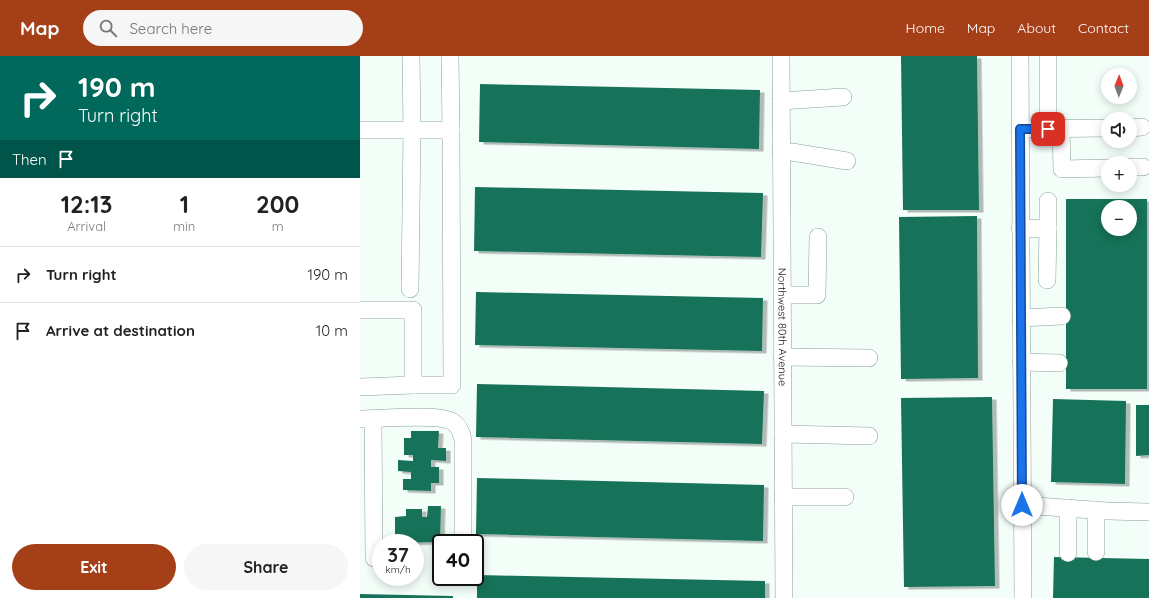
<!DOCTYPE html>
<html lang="en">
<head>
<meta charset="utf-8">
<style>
  :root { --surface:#fff; --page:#f6f6f6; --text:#222; --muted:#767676; --line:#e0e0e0; --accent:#a53f18 }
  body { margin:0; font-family:Quicksand,sans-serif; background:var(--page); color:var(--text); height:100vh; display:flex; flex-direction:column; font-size:15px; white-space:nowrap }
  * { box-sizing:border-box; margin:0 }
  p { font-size:13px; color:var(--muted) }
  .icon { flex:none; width:22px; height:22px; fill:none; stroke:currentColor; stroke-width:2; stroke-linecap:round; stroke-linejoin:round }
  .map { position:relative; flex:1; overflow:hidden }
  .drawer { display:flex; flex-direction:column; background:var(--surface); width:360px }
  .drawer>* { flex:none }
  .guide { background:#00695c; color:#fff; overflow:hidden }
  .needle { width:26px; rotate:1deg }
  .buttons { position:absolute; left:741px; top:12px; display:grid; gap:8px }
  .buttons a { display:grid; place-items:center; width:36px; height:36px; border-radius:50%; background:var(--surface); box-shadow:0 2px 10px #0003; font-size:20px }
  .speed { position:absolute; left:12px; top:478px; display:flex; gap:8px; font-size:20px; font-weight:700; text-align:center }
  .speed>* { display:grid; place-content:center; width:52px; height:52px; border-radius:50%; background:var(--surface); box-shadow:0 2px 10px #0003; line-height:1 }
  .speed small { font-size:10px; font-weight:400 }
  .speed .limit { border:2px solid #111; border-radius:6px; background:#fff; color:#111 }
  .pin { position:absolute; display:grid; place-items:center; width:34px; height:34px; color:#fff; margin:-17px; border-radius:8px; box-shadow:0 2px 6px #0006 }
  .me { position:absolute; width:44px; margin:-22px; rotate:0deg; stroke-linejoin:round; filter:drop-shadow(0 0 3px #0008) }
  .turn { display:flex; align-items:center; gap:14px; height:84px; padding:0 12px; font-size:18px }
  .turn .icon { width:52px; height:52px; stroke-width:2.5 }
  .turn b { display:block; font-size:28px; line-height:34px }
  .then { display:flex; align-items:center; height:38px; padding:0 12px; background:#0003; gap:8px; font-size:15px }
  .eta { display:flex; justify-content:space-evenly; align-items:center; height:68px; text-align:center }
  .eta b { font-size:24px; font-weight:800; line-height:28px }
  .action { display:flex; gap:8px; margin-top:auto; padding:8px 12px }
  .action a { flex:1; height:46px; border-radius:24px; background:var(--accent); color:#fff; font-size:16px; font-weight:800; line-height:46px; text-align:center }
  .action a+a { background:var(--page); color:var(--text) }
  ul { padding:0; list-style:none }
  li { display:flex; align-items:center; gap:12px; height:56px; padding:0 12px; border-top:1px solid var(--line) }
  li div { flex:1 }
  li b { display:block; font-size:15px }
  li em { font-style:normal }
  header { display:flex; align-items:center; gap:24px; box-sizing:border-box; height:56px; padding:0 20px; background:var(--accent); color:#fff }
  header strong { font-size:19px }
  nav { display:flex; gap:22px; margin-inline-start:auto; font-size:14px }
  .search { width:280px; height:36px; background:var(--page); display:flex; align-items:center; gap:10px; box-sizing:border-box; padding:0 14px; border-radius:22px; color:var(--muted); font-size:15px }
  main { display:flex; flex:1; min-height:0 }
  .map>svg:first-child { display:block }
  .building { fill:#187259; fill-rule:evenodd; filter:url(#shadow) }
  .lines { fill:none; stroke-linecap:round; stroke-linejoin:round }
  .minor-casing { stroke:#87a096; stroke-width:18 }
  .minor { stroke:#fff; stroke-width:17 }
  .route-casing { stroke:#114b97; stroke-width:10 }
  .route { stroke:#1a73e8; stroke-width:7 }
  .labels { text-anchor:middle; stroke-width:4; stroke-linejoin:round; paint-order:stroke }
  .street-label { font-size:11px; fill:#121c18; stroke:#fff }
</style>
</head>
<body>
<header>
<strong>Map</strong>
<div class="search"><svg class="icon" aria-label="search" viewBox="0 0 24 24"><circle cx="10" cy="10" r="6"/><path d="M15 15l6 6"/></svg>Search here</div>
<nav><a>Home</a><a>Map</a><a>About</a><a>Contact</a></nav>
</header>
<main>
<section class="drawer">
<div class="guide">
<div class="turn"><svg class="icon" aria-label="right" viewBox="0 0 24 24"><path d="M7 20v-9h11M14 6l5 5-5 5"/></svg><div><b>190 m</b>Turn right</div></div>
<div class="then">Then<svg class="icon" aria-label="arrive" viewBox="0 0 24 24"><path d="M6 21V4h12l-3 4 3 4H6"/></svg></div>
</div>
<div class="eta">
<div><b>12:13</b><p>Arrival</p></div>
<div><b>1</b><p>min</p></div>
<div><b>200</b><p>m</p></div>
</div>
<ul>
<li><svg class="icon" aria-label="right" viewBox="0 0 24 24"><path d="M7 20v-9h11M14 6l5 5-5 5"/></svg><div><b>Turn right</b></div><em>190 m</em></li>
<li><svg class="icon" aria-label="arrive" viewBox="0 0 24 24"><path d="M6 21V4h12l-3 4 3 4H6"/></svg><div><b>Arrive at destination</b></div><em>10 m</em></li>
</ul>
<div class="action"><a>Exit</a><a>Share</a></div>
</section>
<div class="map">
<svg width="789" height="542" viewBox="0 0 789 542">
  <defs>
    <filter id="shadow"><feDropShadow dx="4.5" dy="2.5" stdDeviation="0" flood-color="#0004"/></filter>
  </defs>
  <rect width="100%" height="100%" fill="#f3fef9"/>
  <g class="building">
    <path d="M541 0H617L619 154H543Z"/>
    <path d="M120 28 400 34 399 93 119 86Z"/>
    <path d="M115 131 403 137 401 201 114 195Z"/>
    <path d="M706 143H787V333H706ZM748 151H770V173H748Z"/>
    <path d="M617 160 618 322 541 323 539 161Z"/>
    <path d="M116 236 403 242 402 295 115 289Z"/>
    <path d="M117 328 404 335 402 388 116 381Z"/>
    <path d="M632 341 635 530 544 531 541 342Z"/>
    <path d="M693 343 766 345 765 428 691 426Z"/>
    <path d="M776 349H789V399L776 400Z"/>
    <path d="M51 375H79L78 392H86V405L71 404V411H79V427H71V435L43 434V423H51V416L38 415V404L53 405V399H44V382H51Z"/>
    <path d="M117 422 404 429 403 485 116 478Z"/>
    <path d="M68 450H81L80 486 37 487 35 477V461L46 460V453H62V461H67Z"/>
    <path d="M694 501 789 503V542H693Z"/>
    <path d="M117 519 405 525V542H117Z"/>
    <path d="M0 538 93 540V542H0Z"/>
  </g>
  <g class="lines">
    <defs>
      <g id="minor">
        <path d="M90 0 91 74"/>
        <path id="s1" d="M421 0 424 542"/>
        <path d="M660 0 663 542"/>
        <path d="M688 0V73"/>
        <path d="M421 45 483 41"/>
        <path d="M770 72 782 71"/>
        <path d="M660 73 748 72"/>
        <path d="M701 73 702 113 748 112"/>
        <path d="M0 74H91L92 329H53"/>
        <path d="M421 96H432L487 105"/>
        <path d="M770 111H783"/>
        <path d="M660 172 688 173V145"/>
        <path d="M687 224 688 173"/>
        <path d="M50 233 52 74 51 0"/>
        <path d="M422 239H457L458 181"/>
        <path d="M0 254H53V329L0 331"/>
        <path d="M661 262 702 260"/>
        <path d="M422 301 509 302"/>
        <path d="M661 306 699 307"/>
        <path d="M0 363C20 363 79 357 93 366 100 371 102 377 103 385V487"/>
        <path d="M13 363 14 502"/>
        <path d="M423 378 509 380"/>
        <path d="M423 441H485"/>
        <path d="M662 449 747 455 789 456"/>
        <path d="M708 452V497"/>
        <path d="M736 496V454"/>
      </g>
    </defs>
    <use href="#minor" class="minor-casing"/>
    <use href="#minor" class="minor"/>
  </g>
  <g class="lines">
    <defs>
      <path id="route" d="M662 449 660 73H688"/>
    </defs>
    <use href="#route" class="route-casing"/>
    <use href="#route" class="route"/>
  </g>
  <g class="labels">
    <g class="street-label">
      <text dy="4" stroke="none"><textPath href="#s1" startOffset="271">Northwest 80th Avenue</textPath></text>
    </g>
  </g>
</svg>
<div class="buttons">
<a><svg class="needle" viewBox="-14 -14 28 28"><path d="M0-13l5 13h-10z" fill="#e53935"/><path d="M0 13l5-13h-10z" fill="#767676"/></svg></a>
<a><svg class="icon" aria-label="sound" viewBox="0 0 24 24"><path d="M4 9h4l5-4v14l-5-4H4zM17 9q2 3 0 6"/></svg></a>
<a>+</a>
<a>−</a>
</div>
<div class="speed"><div>37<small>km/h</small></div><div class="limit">40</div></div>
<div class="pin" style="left:688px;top:73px;background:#d93025"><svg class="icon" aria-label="arrive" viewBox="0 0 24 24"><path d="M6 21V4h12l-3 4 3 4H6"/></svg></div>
<svg class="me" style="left:662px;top:449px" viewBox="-20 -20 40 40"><circle r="19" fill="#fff"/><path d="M0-13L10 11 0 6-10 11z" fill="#1a73e8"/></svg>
</div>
</main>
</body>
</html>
